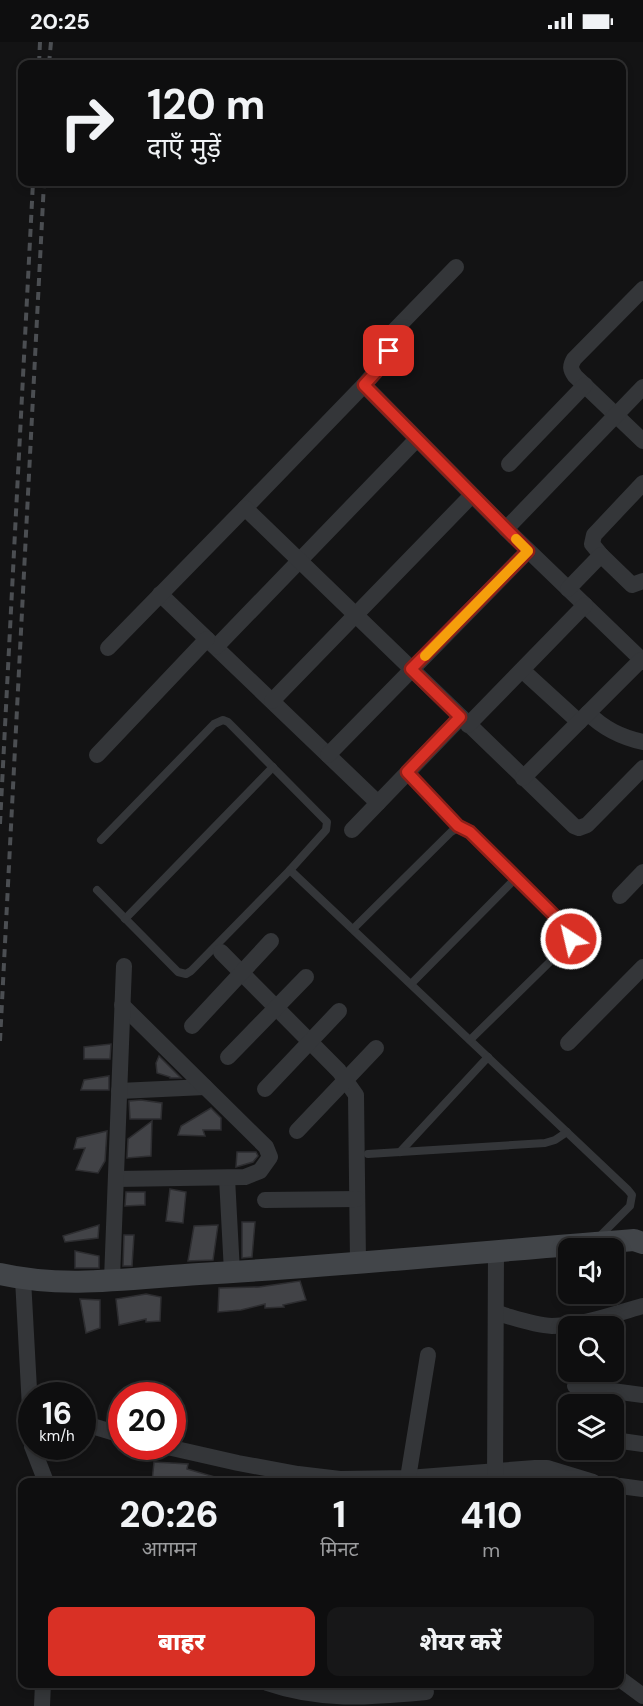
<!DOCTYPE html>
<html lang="hi">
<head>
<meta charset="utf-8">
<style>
  :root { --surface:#0e0e0f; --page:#171718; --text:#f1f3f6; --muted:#9b9c9e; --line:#2e2e2f; --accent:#d93025 }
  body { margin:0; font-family:"DM Sans","Noto Sans Devanagari",sans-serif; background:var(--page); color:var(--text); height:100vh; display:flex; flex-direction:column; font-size:22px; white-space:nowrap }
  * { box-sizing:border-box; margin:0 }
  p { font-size:20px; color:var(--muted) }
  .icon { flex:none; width:33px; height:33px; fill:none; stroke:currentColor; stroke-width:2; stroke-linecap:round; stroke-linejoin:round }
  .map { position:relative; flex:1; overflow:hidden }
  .sheet { position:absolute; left:18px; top:1436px; width:606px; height:210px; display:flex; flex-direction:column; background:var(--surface); border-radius:12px; box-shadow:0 3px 9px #0003,0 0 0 2px var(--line) }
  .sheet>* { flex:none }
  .guide { position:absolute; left:18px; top:18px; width:608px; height:126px; border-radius:12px; box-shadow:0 3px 9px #0003,0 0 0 2px var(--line); background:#0e0e0f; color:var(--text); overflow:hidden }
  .fabs { position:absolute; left:558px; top:1196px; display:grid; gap:12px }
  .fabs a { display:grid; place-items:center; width:66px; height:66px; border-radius:12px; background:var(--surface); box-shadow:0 3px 9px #0003,0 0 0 2px var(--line); font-size:30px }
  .speed { position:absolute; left:18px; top:1340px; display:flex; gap:12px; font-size:30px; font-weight:700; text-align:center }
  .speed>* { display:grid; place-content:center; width:78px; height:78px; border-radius:50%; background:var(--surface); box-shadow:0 3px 9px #0003,0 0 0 2px var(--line); line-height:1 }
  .speed small { font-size:15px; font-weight:400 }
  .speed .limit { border:9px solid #d22; background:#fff; color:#111 }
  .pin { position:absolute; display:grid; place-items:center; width:51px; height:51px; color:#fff; margin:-26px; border-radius:12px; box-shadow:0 3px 9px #0006 }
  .me { position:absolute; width:66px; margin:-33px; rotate:325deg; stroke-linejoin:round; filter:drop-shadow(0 0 4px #0008) }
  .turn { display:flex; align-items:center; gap:21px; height:126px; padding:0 30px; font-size:27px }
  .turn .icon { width:78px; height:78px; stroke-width:2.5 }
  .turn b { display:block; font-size:42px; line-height:51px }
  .eta { display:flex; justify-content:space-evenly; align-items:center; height:102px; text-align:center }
  .eta b { font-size:36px; font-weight:800; line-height:42px }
  .primary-button { display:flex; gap:12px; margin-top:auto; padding:12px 30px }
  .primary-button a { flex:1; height:69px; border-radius:12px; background:var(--accent); color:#fff; font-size:24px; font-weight:800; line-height:69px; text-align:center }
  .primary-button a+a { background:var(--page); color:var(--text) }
  .status { display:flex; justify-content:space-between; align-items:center; height:42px; padding:0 30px; background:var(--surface); direction:ltr }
  .status svg { height:16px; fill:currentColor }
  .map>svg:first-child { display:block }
  .building { fill:#424347; stroke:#2d2d30; stroke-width:1.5 }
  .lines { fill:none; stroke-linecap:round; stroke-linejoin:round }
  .lane { stroke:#343639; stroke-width:8 }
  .street { stroke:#343639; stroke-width:16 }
  .secondary { stroke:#424549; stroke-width:22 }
  .rail { stroke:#4b4e52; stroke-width:4; stroke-dasharray:8 6; stroke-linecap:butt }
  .route-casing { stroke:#8d1f18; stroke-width:15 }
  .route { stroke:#d93025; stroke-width:10 }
  .slow { stroke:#f59e0b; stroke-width:10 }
</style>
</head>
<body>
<div class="status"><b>20:25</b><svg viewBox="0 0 49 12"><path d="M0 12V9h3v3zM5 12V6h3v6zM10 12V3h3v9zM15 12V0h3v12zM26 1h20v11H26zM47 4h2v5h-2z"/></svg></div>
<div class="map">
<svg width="643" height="1664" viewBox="0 0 643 1664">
  <rect width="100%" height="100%" fill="#131314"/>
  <g class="building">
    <path d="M111 1002 110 1017H84V1005Z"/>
    <path d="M159 1014 181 1036H170V1035L157 1031 156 1021Z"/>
    <path d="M109 1034V1048H81L84 1038Z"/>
    <path d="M141 1058 162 1061 161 1077H130L129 1059Z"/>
    <path d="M211 1066 221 1076V1088H203L205 1094 178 1093 181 1084Z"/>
    <path d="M152 1079 151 1114 127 1116 128 1097Z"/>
    <path d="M107 1089 105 1119 98 1131 76 1128 85 1106 74 1107 77 1096Z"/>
    <path d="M237 1110H256L258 1114 253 1120 236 1125Z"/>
    <path d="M170 1147 186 1150 183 1181 166 1179Z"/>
    <path d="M126 1150H145V1163L125 1164Z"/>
    <path d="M242 1180H255L252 1215 242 1216Z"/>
    <path d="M99 1183 98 1196 65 1200 63 1194Z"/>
    <path d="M218 1183 213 1218 188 1219 194 1184Z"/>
    <path d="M124 1193H134L132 1224H123Z"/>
    <path d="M75 1209 99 1214V1226H75Z"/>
    <path d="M300 1239 306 1258 283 1263 284 1265 265 1266V1262L241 1268 218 1270 219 1246 259 1245Z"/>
    <path d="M146 1252 161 1255 160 1279 146 1280V1277L119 1283 116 1257Z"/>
    <path d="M80 1257 100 1258V1286L86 1291Z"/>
    <path d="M154 1420 188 1422 187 1427 222 1437V1440H152Z"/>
  </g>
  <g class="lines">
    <g class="lane">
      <path d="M407 730 458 784 463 787"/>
      <path d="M101 798 214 682 223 678 228 680 327 780 326 788 290 828"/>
      <path d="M97 848 178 930 186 932 191 929 290 828 628 1148 632 1153 630 1164 597 1197"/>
      <path d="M125 877 273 725"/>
      <path d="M353 887 451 790 456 787 470 790 566 885 571 897 567 903 470 998"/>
      <path d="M411 942 516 836"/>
      <path d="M400 1110 488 1015"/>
      <path d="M368 1112 545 1101 555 1098 567 1090"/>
    </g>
    <g class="street">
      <path d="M643 247 574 317C570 324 570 327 575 334L643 399"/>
      <path d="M364 343 389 314 387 299 389 294 456 225"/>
      <path d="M509 422 585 343"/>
      <path d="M245 466 364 343 506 487 643 619"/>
      <path d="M506 487 643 345"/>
      <path d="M601 513 592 502 594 493 643 441"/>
      <path d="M568 547 601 513 632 543 643 539"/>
      <path d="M160 552 378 761"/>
      <path d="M216 605 417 397"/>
      <path d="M108 606 245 466 574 784 579 786 587 783 643 726"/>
      <path d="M522 628 579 680"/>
      <path d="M272 659 472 453"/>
      <path d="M588 671C604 687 621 695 643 700"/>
      <path d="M468 683 585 563"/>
      <path d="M97 713 207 597"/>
      <path d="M328 713 528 509"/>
      <path d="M523 736 641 618"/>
      <path d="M352 788 461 675"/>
      <path d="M620 854 643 830"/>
      <path d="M221 910 339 1029 356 1053 358 1220"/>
      <path d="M192 984 271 899"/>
      <path d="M568 1001 643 925"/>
      <path d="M228 1015 306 935"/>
      <path d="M265 1047 339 969"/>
      <path d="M119 1049 205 1045"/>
      <path d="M297 1089 376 1006"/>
      <path d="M227 1136 232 1230"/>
      <path d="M116 1137 245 1135 260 1129 270 1115 266 1105 122 963"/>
      <path d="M265 1158 357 1157"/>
      <path d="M23 1237 32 1403"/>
      <path d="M112 1237 124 924"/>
      <path d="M497 1271C515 1276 533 1283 552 1284 582 1284 614 1272 643 1264"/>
      <path d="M575 1344 643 1353"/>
      <path d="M82 1381 122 1393"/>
      <path d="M614 1398 643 1402"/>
      <path d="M32 1404 46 1440"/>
      <path d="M163 1404 238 1421 298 1432 340 1437 408 1436 535 1426H547L593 1440"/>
      <path d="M408 1436 428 1313"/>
      <path d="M495 1439 496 1209"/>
      <path d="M620 1444 643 1447"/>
      <path d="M620 1637 643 1654"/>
      <path d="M267 1641C322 1660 370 1655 426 1650"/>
      <path d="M42 1664 43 1641"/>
    </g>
    <path class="secondary" d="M0 1232C64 1247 134 1236 199 1232 344 1224 489 1209 634 1198L643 1201"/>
    <g class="rail">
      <path d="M39 22 40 0"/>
      <path d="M49 22 51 0"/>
      <path d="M0 782 33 140"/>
      <path d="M0 999 44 140"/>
    </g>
  </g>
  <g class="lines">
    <defs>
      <path id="route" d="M389 309 386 319 364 343 528 509 411 627 460 675 407 730 458 784 470 790 566 885 571 897"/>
    </defs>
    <use href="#route" class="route-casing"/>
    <use href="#route" class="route"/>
    <path class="slow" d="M425 614 528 509 516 497"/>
  </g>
</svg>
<div class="fabs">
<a><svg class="icon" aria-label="sound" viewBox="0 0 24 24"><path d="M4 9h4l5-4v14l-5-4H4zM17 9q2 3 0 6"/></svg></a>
<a><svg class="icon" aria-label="search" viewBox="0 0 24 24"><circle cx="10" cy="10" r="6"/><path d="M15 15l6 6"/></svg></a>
<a><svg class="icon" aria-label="layers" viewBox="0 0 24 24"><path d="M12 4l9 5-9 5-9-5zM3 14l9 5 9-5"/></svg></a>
</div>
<div class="speed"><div>16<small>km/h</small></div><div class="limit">20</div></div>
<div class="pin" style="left:389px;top:309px;background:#d93025"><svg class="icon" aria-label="arrive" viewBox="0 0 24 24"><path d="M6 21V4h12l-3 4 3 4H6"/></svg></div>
<svg class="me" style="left:571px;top:897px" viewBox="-20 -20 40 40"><circle r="17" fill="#d93025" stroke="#fff" stroke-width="3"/><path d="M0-11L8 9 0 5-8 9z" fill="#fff"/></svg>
<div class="guide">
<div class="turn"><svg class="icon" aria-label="right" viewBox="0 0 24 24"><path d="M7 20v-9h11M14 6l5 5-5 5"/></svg><div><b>120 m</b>दाएँ मुड़ें</div></div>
</div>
<section class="sheet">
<div class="eta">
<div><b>20:26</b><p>आगमन</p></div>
<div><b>1</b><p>मिनट</p></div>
<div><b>410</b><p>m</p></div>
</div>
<div class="primary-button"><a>बाहर</a><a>शेयर करें</a></div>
</section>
</div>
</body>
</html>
